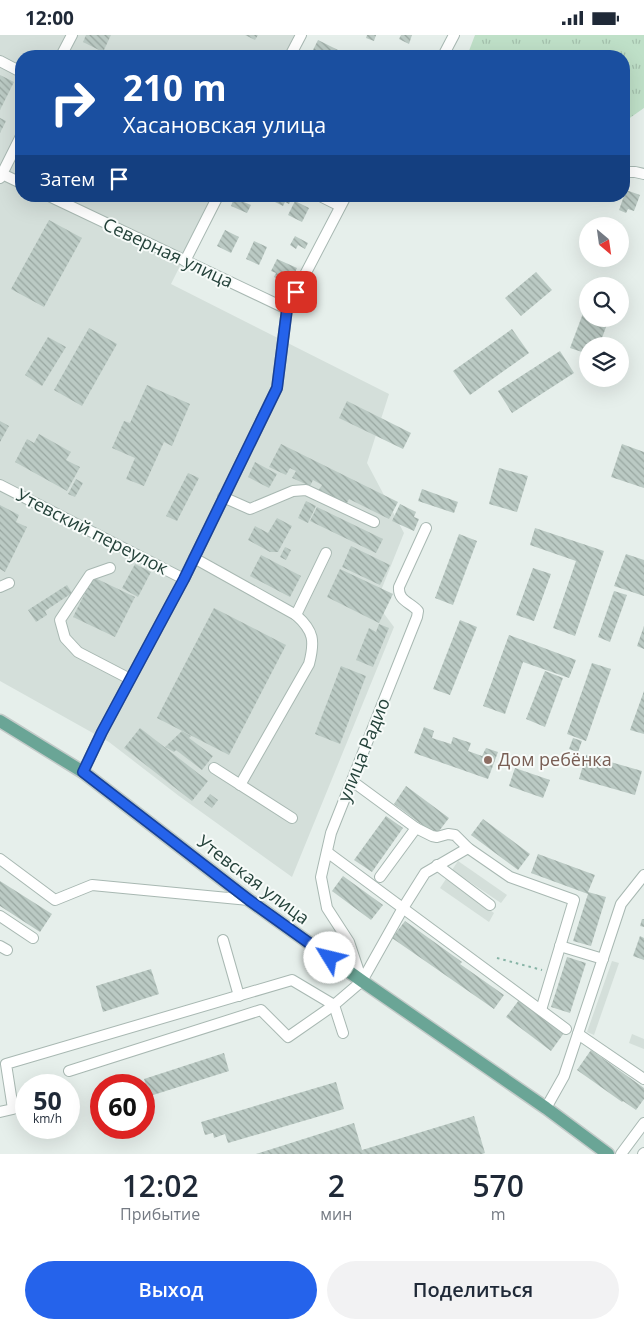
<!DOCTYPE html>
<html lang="ru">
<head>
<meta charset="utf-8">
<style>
  :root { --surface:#fff; --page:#f2f2f3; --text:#1f2937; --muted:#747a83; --accent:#2563eb }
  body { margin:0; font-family:"Open Sans",sans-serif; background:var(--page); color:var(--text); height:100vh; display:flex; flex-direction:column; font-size:19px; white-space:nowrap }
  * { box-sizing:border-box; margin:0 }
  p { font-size:16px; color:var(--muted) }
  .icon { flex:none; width:28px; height:28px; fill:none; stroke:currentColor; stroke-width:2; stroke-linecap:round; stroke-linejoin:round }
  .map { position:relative; height:1119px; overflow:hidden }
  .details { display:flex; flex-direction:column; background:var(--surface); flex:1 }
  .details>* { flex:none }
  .top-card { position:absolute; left:15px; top:15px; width:615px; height:152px; border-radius:20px; box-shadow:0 5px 20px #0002; background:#1a4fa0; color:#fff; overflow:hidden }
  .needle { width:32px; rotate:151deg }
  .controls { position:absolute; left:579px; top:182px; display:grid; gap:10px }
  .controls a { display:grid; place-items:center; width:50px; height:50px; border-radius:50%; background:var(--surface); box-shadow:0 5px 20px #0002; font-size:25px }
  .speed { position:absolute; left:15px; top:1039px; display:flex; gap:10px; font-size:25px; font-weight:700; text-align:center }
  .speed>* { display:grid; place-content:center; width:65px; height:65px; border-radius:50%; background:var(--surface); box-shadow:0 5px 20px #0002; line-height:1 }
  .speed small { font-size:12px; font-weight:400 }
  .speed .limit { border:8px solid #d22; background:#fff; color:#111 }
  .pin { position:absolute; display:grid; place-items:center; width:42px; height:42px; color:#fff; margin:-21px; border-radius:10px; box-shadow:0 2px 8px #0006 }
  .me { position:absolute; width:55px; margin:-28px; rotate:306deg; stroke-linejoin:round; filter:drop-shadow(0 0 4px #0008) }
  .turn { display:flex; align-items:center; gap:18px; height:105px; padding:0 25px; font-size:22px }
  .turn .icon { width:65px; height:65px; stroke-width:2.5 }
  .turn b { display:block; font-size:35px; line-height:42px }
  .then { display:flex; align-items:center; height:48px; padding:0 25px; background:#0003; gap:10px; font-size:19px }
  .eta { display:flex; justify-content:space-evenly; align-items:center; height:85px; text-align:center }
  .eta b { font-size:30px; font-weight:600; line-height:35px }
  .primary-button { display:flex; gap:10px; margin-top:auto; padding:10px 25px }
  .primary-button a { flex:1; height:58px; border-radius:30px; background:var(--accent); color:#fff; font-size:20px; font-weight:600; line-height:58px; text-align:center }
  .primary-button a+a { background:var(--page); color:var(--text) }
  .status { display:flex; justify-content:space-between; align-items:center; height:35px; padding:0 25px; background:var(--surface); direction:ltr }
  .status svg { height:14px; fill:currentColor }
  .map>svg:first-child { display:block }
  .built { fill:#d4dfda }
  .grass { fill:url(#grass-tufts) }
  .building { fill:url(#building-back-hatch) }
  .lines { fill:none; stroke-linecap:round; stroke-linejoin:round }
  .minor-casing { stroke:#a8b8b2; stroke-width:12 }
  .major-casing { stroke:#c2cac8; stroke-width:15 }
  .path { stroke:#86b3a5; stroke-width:2; stroke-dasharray:2.5 4; stroke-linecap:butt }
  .minor { stroke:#fff; stroke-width:10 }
  .major { stroke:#6aa596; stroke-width:12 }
  .route-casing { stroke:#184099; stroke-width:12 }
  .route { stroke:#2563eb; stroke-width:9 }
  .education-dot { fill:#8d6e63; stroke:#f7fbf9; stroke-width:2 }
  .labels { text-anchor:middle; stroke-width:4; stroke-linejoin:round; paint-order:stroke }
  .street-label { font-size:18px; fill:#24423a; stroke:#f7fbf9 }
  .education-label { font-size:18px; fill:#785e54; stroke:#f7fbf9; text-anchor:start }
</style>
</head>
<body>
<div class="status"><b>12:00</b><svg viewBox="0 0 49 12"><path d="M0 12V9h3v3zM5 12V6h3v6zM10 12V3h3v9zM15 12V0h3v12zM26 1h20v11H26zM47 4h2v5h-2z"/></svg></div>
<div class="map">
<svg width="644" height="1119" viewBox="0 0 644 1119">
  <defs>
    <pattern id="grass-tufts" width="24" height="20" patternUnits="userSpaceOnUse" patternTransform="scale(1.25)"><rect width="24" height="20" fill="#bfe0c8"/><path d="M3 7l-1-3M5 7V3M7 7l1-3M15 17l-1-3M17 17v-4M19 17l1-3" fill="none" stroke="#a4c1ad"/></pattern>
    <pattern id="building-back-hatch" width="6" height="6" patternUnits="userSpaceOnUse" patternTransform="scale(1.25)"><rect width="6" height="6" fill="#bbcac4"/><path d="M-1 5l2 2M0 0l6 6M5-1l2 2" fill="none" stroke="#98a6a0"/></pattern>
  </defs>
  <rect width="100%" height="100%" fill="#e6efeb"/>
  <g class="built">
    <path d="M0 0H297L287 21H21V161H215L171 249 389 359 367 428 404 498 376 568 394 592 292 842 179 761 109 707 0 646Z"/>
    <path d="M458 826 507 860 501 868 452 835Z"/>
    <path d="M446 844 494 878 489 887 440 853Z"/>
    <path d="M612 926 619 928 594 1000 587 997Z"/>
    <path d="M632 999 644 1004V1014L629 1008Z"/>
  </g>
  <path class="grass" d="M475 0H644V73L624 87V21H467Z"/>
  <g class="building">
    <path d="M86 0H111L103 17 83 7Z"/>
    <path d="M245 0H258L255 5Z"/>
    <path d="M367 0H376L374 6 366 3Z"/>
    <path d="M401 0H412L409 9 399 4Z"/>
    <path d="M318 5 340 16 337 21H310Z"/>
    <path d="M0 40 14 47 0 75Z"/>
    <path d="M0 83 6 86 0 98Z"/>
    <path d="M626 155 640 160 634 176 628 174 626 178 619 175Z"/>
    <path d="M275 161H293L289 169 285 167 283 171 273 166Z"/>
    <path d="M234 163 251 170 247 178 231 171Z"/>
    <path d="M295 166 309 173 302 187 288 180Z"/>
    <path d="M49 185 82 203 44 272 11 254Z"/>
    <path d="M225 195 239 202 231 218 217 211Z"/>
    <path d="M295 201 308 208 305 214 298 210 296 214 290 210Z"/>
    <path d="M254 206 267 212 259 230 246 224Z"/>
    <path d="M277 224 297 233 290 250 274 242 276 238 271 236Z"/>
    <path d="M536 237 552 255 521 281 505 263Z"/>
    <path d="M594 247 606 251H592Z"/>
    <path d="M588 265V284H609L599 311H588V319L570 313Z"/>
    <path d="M89 293 117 309 82 371 54 355Z"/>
    <path d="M512 294 529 318 470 360 453 336Z"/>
    <path d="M48 302 66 312 42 351 25 340Z"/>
    <path d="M560 316 574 338 512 378 498 356Z"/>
    <path d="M147 350 190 369 172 411 164 407 144 451 126 444 135 423 112 413 124 386 130 388Z"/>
    <path d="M347 366 411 398 403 414 339 383Z"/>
    <path d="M0 386 9 391 0 407Z"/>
    <path d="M39 399 71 417 66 425 80 432 67 456 15 427 27 404 34 408Z"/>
    <path d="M281 409 398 467 389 484 349 464 346 470 318 456 322 450 313 445 310 451 292 443 296 436 290 433 286 440 269 432Z"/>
    <path d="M622 409 644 417V453L611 442Z"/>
    <path d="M255 427 277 439 269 453 248 442Z"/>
    <path d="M499 433 528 441 517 477 489 469Z"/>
    <path d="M188 438 199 443 177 486 166 481Z"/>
    <path d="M76 444 83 448 75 462 68 459Z"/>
    <path d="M422 454 458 467 454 478 418 466Z"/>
    <path d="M306 466 316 471 308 488 298 483Z"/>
    <path d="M400 469 416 477 414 482 419 484 414 496 392 486Z"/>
    <path d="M0 470 19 480 16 487 27 492 5 537 0 534Z"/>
    <path d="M317 472 383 504 376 518 310 486Z"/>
    <path d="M277 483 292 491 278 517H270L248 505 255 491 268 498Z"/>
    <path d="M535 493 604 516 575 601 553 593 576 526 530 510Z"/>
    <path d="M459 499 477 506 453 570 435 563Z"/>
    <path d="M351 511 390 530 380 550 342 532Z"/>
    <path d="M285 512 291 515 286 525 280 522Z"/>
    <path d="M626 519 644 525V561L614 551Z"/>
    <path d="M261 520 301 541 290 562 250 541Z"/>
    <path d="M135 529 151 537 138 562 122 553Z"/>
    <path d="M533 533 551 539 534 586 516 580Z"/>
    <path d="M340 534 393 559 379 588 327 562Z"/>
    <path d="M93 542 135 562 115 602 73 582Z"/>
    <path d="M67 550 72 558 45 576 47 580 36 587 28 575Z"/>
    <path d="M614 556 627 560 610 607 598 602Z"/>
    <path d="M214 573 286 610 229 720 157 683Z"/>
    <path d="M460 585 477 592 450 660 433 654Z"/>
    <path d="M379 589 389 593 373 632 356 625 369 593 376 597Z"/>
    <path d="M644 591V614L637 611Z"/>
    <path d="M509 600 576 625 569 643 523 627 505 679 483 671Z"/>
    <path d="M592 628 611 634 586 706 567 699Z"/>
    <path d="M341 631 366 641 340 709 315 699Z"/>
    <path d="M545 636 563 643 545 692 526 684Z"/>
    <path d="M644 656V699L630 695Z"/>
    <path d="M424 692 434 696 432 703 451 709 453 702 471 708 468 716 482 721 486 713 498 717 488 744 414 718Z"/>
    <path d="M140 693 208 746 192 766 124 713Z"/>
    <path d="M182 696 191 701 189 703 213 721 202 735 176 715 174 717 165 712Z"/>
    <path d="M573 703 582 706 578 717 569 714Z"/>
    <path d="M586 720 642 736 635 760 579 744Z"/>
    <path d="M515 733 550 745 543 763 509 751Z"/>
    <path d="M406 751 449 783 436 800 394 769Z"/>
    <path d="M210 759 218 765 212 773 204 767Z"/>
    <path d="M386 781 403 793 372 837 354 825Z"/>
    <path d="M483 784 530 819 518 835 471 800Z"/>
    <path d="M538 819 595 840 588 857 606 862 591 911 573 906 588 859 531 838Z"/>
    <path d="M343 841 383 870 371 885 332 856Z"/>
    <path d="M0 846 52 879 40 897 0 871Z"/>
    <path d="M642 884H644V892L640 891Z"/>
    <path d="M405 886 462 927 460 929 504 960 494 974 392 903Z"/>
    <path d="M640 901 644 903V925L633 921Z"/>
    <path d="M567 922 586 928 570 978 551 972Z"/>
    <path d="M151 934 159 959 103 977 96 951Z"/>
    <path d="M519 965 564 998 551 1016 506 982Z"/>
    <path d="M591 1015 644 1053V1064L636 1075 623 1066 622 1067 577 1035Z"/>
    <path d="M224 1018 229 1036 150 1061 144 1044Z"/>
    <path d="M336 1047 344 1074 228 1108 225 1099 214 1103 213 1098 205 1100 201 1087Z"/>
    <path d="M474 1081 485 1118 482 1119H256L354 1088 362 1115Z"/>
  </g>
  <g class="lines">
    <defs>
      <g id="minor">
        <path d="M61 21 72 0"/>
        <path d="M290 21 301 0"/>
        <path d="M443 21 454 0"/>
        <path d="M0 26 21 37"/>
        <path d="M624 137H635L644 139"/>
        <path d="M0 138 21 148"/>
        <path d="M0 143 21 101"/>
        <path d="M49 161 287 274"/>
        <path d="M320 161 340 171"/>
        <path d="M185 226 218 161"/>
        <path d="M0 450 184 544"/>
        <path d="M223 462 250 474 293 456 306 455 374 487"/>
        <path d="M194 523 296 580C314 596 315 606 309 629L240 750"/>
        <path d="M110 533 90 540 60 585 65 603 78 617 130 644"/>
        <path d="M0 552 9 548"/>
        <path d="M296 580 326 518"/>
        <path d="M214 733 292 783"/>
        <path d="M83 737 102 697 184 544 277 353 287 274 346 161"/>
        <path d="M352 746 416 793 380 842"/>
        <path d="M416 793 432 801 437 802 448 799 455 800 468 813 510 842 574 865 541 975"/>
        <path d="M327 817 566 994"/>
        <path d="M0 824 55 865 92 850 249 865"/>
        <path d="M437 830 490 870"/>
        <path d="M0 881 33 903"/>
        <path d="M223 905 239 961"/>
        <path d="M0 911 7 915"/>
        <path d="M560 911 603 924"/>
        <path d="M362 946 349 907 327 873 321 842 331 798 417 582 418 576C410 567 398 566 399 552L426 493"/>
        <path d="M343 998 334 970 362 946 403 873 425 838 468 813"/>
        <path d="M578 999 644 1044"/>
        <path d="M546 1073 564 1041 621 869 644 840"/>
        <path d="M0 1077 13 1074 6 1029 292 945 334 970 288 1002 261 975 69 1036"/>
        <path d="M621 1119 644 1088"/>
        <path d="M643 1119 644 1118"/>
      </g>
      <path id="major" d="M0 686 83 737 249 865 362 946 546 1073 608 1119"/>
    </defs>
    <use href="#minor" class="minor-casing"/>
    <use href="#major" class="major-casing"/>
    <path class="path" d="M497 923 542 935"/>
    <use href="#minor" class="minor"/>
    <use href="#major" class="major"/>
  </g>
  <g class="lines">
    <defs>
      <path id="route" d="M296 257 287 274 277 353 184 544 102 697 83 737 249 865 330 923"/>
    </defs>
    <use href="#route" class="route-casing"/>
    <use href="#route" class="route"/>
  </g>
  <circle class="education-dot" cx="488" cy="725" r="5"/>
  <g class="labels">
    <g class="street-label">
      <text transform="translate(168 218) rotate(25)" y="6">Северная улица</text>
      <text transform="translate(92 497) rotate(27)" y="6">Утевский переулок</text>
      <text transform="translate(364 715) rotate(-68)" y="6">улица Радио</text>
      <text transform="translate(253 845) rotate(37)" y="6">Утевская улица</text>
    </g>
    <g class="education-label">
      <text x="498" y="731">Дом ребёнка</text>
    </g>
  </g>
</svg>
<div class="controls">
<a><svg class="needle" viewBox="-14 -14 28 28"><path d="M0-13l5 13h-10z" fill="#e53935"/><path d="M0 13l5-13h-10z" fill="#747a83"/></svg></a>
<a><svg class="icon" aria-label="search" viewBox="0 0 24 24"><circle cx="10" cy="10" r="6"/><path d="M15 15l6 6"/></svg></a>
<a><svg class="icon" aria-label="layers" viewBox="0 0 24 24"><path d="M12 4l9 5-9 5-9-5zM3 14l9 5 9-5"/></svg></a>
</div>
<div class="speed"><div>50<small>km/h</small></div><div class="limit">60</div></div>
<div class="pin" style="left:296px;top:257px;background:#d93025"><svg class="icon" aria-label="arrive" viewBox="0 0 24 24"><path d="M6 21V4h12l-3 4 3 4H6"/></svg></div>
<svg class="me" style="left:330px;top:923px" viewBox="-20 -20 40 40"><circle r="19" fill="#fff"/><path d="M0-13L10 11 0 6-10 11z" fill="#2563eb"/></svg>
<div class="top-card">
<div class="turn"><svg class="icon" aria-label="right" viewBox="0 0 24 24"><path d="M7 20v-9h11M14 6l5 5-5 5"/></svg><div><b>210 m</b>Хасановская улица</div></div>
<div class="then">Затем<svg class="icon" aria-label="arrive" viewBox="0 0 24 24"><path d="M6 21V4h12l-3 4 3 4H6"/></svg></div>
</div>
</div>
<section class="details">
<div class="eta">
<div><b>12:02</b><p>Прибытие</p></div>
<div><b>2</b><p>мин</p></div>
<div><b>570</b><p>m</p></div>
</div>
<div class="primary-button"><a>Выход</a><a>Поделиться</a></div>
</section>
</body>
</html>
